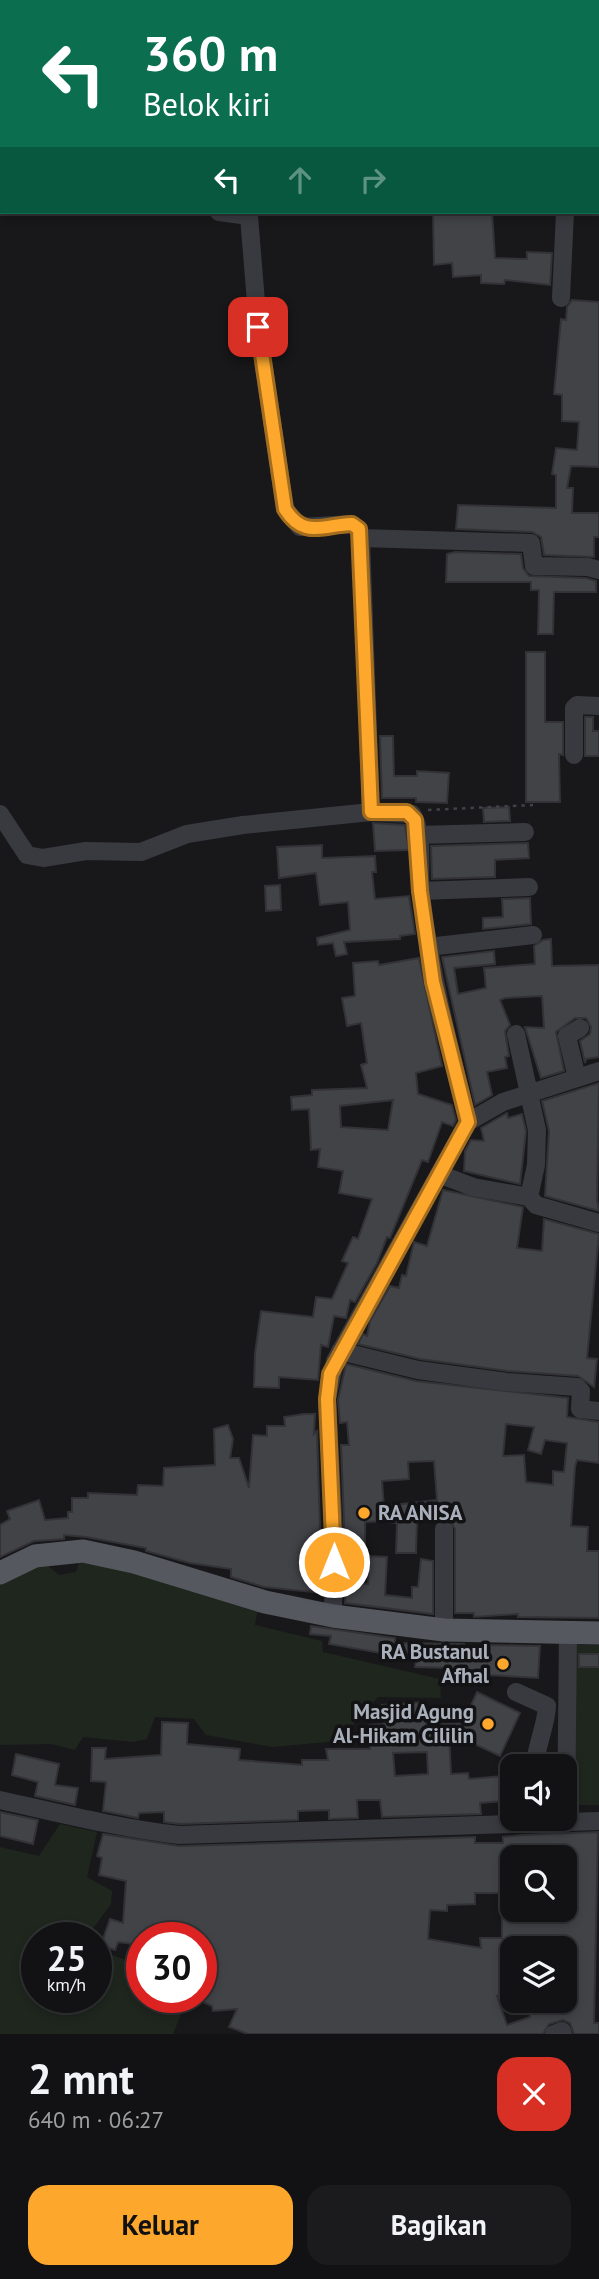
<!DOCTYPE html>
<html lang="id">
<head>
<meta charset="utf-8">
<style>
  :root { --surface:#121214; --page:#1b1b1d; --text:#f1f3f6; --muted:#9c9ea0; --line:#313234; --accent:#fda82d }
  body { margin:0; font-family:"PT Sans",sans-serif; background:var(--page); color:var(--text); height:100vh; display:flex; flex-direction:column; font-size:26px; white-space:nowrap }
  * { box-sizing:border-box; margin:0 }
  p { font-size:23px; color:var(--muted) }
  .icon { flex:none; width:38px; height:38px; fill:none; stroke:currentColor; stroke-width:2; stroke-linecap:round; stroke-linejoin:round }
  .map { position:relative; height:2034px; overflow:hidden }
  .details { display:flex; flex-direction:column; background:var(--surface); flex:1 }
  .details>* { flex:none }
  .guide { position:absolute; left:0px; top:0px; width:600px; height:214px; box-shadow:0 4px 10px #0003,0 0 0 2px var(--line); background:#0b6e4f; color:#fff; overflow:hidden }
  .fabs { position:absolute; left:500px; top:1754px; display:grid; gap:14px }
  .fabs a { display:grid; place-items:center; width:77px; height:77px; border-radius:14px; background:var(--surface); box-shadow:0 4px 10px #0003,0 0 0 2px var(--line); font-size:35px }
  .speed { position:absolute; left:21px; top:1922px; display:flex; gap:14px; font-size:35px; font-weight:700; text-align:center }
  .speed>* { display:grid; place-content:center; width:91px; height:91px; border-radius:50%; background:var(--surface); box-shadow:0 4px 10px #0003,0 0 0 2px var(--line); line-height:1 }
  .speed small { font-size:18px; font-weight:400 }
  .speed .limit { border:10px solid #d22; background:#fff; color:#111 }
  .pin { position:absolute; display:grid; place-items:center; width:60px; height:60px; color:#fff; margin:-30px; border-radius:14px; box-shadow:0 4px 10px #0006 }
  .me { position:absolute; width:77px; margin:-38px; rotate:0deg; stroke-linejoin:round; filter:drop-shadow(0 0 5px #0008) }
  .turn { display:flex; align-items:center; gap:24px; height:147px; padding:0 28px; font-size:32px }
  .turn .icon { width:91px; height:91px; stroke-width:2.5 }
  .turn b { display:block; font-size:49px; line-height:60px }
  .lanes { display:flex; align-items:center; height:66px; padding:0 28px; background:#0003; justify-content:center; gap:35px; direction:ltr }
  .lanes .off { opacity:.35 }
  .round { display:grid; place-items:center; flex:none; width:74px; height:74px; border-radius:21px; background:var(--page) }
  .overview { display:flex; align-items:center; justify-content:space-between; height:119px; padding:0 28px }
  h1 { font-size:42px; font-weight:700; line-height:52px }
  .button { display:flex; gap:14px; margin-top:auto; padding:14px 28px }
  .button a { flex:1; height:80px; border-radius:21px; background:var(--accent); color:#111; font-size:28px; font-weight:700; line-height:80px; text-align:center }
  .button a+a { background:var(--page); color:var(--text) }
  .map>svg:first-child { display:block }
  .green { fill:#1e261e }
  .building { fill:#424347; stroke:#323237; stroke-width:2; fill-rule:evenodd }
  .lines { fill:none; stroke-linecap:round; stroke-linejoin:round }
  .path { stroke:#3f4247; stroke-width:2.5; stroke-dasharray:3.5 5; stroke-linecap:butt }
  .minor { stroke:#393a40; stroke-width:18 }
  .major { stroke:#55585f; stroke-width:23 }
  .route-casing { stroke:#a46d1d; stroke-width:18 }
  .route { stroke:#fda82d; stroke-width:12 }
  .poi-dot { fill:#fda82d; stroke:#131315; stroke-width:2.5 }
  .labels { text-anchor:middle; stroke-width:7; stroke-linejoin:round; paint-order:stroke }
  .poi-label { font-size:21px; font-weight:bold; fill:#aab0bb; stroke:#131315; text-anchor:end }
</style>
</head>
<body>
<div class="map">
<svg width="599" height="2034" viewBox="0 0 599 2034">
  <rect width="100%" height="100%" fill="#18181a"/>
  <g class="green">
    <path d="M40 1559 59 1575 76 1572 80 1559 258 1608 255 1625 322 1641 323 1652 440 1679 441 1698 378 1697 352 1726 350 1740 272 1747 206 1735 194 1719 155 1717 147 1739 133 1742 83 1737 75 1750 51 1744 0 1745V1578Z"/>
    <path d="M573 1645H599V1805H572Z"/>
    <path d="M60 1824 97 1832 87 1877 112 1891 111 1904 91 1931 92 1937H37V1997H96V1950L127 1960 142 1959V1997H188L173 2034H0V1847L39 1856Z"/>
  </g>
  <g class="building">
    <path d="M433 212H492L495 258 527 259V252L552 253 550 285 505 280 504 284 481 283V275L453 277 452 263 434 265Z"/>
    <path d="M572 300 599 302V467L571 466 567 488H573L572 513H599V537H594V557L544 555 541 537 532 532 456 529 458 505 556 508V475L552 474 556 448 577 450 579 422 562 421V395L554 394 561 319 566 320 567 307Z"/>
    <path d="M455 552 521 554 523 568 529 576 586 578 596 581V592H554L553 634H538L539 590H531V582H446L447 554Z"/>
    <path d="M526 652H545V722H563V755L559 754 560 802H526Z"/>
    <path d="M585 717H593V731H599V756H585Z"/>
    <path d="M380 736H393L394 776H417V771L449 773 447 803 416 802V798H382Z"/>
    <path d="M509 807 510 821 484 822 483 808Z"/>
    <path d="M373 823 405 825 409 850 375 851Z"/>
    <path d="M528 843 529 858 495 860V877L432 879 431 846Z"/>
    <path d="M322 845V858L375 856 376 872H372L375 899 409 896 415 934 400 936V939L344 942 347 954 336 956 333 943 318 945 317 938 350 930 348 902 320 905 316 873 279 878 277 847Z"/>
    <path d="M280 885 281 910 266 911 265 886Z"/>
    <path d="M530 898 531 924 483 929V918L503 917 502 899Z"/>
    <path d="M551 939 552 966 599 965V1057L586 1059 585 1063 580 1041 590 1034 591 1027 586 1018H575L556 1032 564 1071 541 1078 525 1027 544 1028 542 996 505 998 500 1000 510 1025 505 1031 509 1056 505 1057 507 1068 487 1072 492 1095 475 1105 442 957 494 951 495 964 454 968 458 994 486 988 484 968 535 964 534 946 543 940Z"/>
    <path d="M419 958 442 1066 416 1073 418 1094 452 1105 456 1120 453 1126 442 1122 428 1162 422 1160 390 1238 387 1237 377 1263 355 1302 350 1300 346 1318 334 1316 328 1347 321 1345 318 1380 279 1377V1388L254 1387 255 1353 261 1311 313 1317 316 1297 332 1299 348 1263 342 1261 353 1237 358 1239 372 1199 339 1193 343 1171 318 1167 320 1149 311 1150 309 1109 292 1110 291 1097 312 1095V1090L367 1088 361 1065 367 1063 361 1023 347 1026 342 998 355 996 353 963 378 961 379 965ZM393 1100 388 1130 341 1127 340 1106Z"/>
    <path d="M599 1083 597 1200 599 1211 545 1196 549 1131 542 1101Z"/>
    <path d="M507 1113 508 1118 522 1114 526 1131 520 1184 464 1171 465 1151 471 1140 484 1141 481 1128Z"/>
    <path d="M443 1190 523 1207 517 1248 542 1251 544 1219 599 1234 587 1358 597 1359 594 1387 578 1376 508 1371 420 1359 358 1344 363 1334 367 1336 370 1321 390 1286 399 1288 402 1275 406 1276 414 1242 427 1246Z"/>
    <path d="M346 1364 416 1381 568 1398 567 1417 599 1422V1463L577 1460 575 1467 571 1526 588 1527 587 1551H599V1618L518 1617V1614L474 1617V1613H455V1529L449 1519 417 1520 416 1553H396L397 1523H388V1521L365 1522V1548H345L341 1445H349L347 1422 340 1423 338 1400ZM506 1424 534 1427 528 1450 541 1454 545 1440 567 1443 564 1472 553 1471V1485L526 1482 524 1455 503 1456ZM434 1461 437 1500 384 1506 382 1481 409 1479 408 1462Z"/>
    <path d="M304 1414H315L314 1434 317 1431 322 1593 264 1587 231 1577V1569L190 1563 146 1551V1548L86 1537 64 1535V1539L34 1541 0 1557V1525L10 1519 7 1511 39 1500 45 1520 68 1518V1512H72V1498H88V1493L137 1495 138 1485 163 1486 164 1468 215 1465 214 1429 228 1425 233 1439 230 1458H239L249 1488 253 1435 267 1436V1426H285L284 1417Z"/>
    <path d="M369 1556 387 1557 385 1595 412 1598V1587H418L421 1559 433 1561V1614L345 1603 346 1584H368Z"/>
    <path d="M311 1626 395 1638V1643L464 1644 465 1652 490 1654V1645L540 1646 538 1678 453 1673 448 1668 415 1667 416 1659 387 1658V1654L329 1644 331 1636 310 1634Z"/>
    <rect x="579" y="1654" width="20" height="13"/>
    <path d="M477 1692 520 1713 500 1756 449 1732 451 1774 468 1773 469 1779 502 1776 504 1801 480 1803 481 1814 382 1817 380 1800H357L358 1818 329 1819V1810L298 1811V1820L180 1824 164 1822V1812L139 1813 138 1818 103 1811 106 1782 91 1781 92 1748H106L105 1759 161 1755 162 1722 188 1723 187 1744 240 1749 239 1760 302 1765V1760H328L326 1749H370L369 1725 384 1724 382 1705 425 1702 426 1725 463 1723ZM427 1752 428 1774 395 1776 393 1753Z"/>
    <path d="M16 1754 59 1764 55 1785 78 1788 75 1805 35 1796 38 1782 12 1775Z"/>
    <path d="M0 1812 38 1820 33 1844 0 1836Z"/>
    <path d="M598 1832 594 2023H599V2034H574L570 2023 563 2020 549 2024 543 2034H248L229 2027 237 2009 213 2011 212 2006 201 2001V1974L207 1960 201 1958V1937H142V1945L118 1942 115 1950 101 1945 110 1919 123 1923 126 1881 99 1875 102 1858 97 1856 103 1834 179 1846 475 1837V1843H503V1837L522 1835ZM513 1857H572L571 1866H577L575 1898H565V1909H513ZM475 1893H502V1938H480L481 1948 428 1939 430 1910 447 1911V1905L475 1904ZM513 1948H565V2000H530V2017L507 2025 497 1996 513 1995Z"/>
  </g>
  <g class="lines">
    <path class="path" d="M428 810 533 805"/>
    <g class="minor">
      <path d="M87 0 88 2"/>
      <path d="M516 2V0"/>
      <path d="M598 141H599"/>
      <path d="M219 212 249 216 258 327 285 509 300 527 352 524 358 529 361 538 371 812"/>
      <path d="M561 298 565 212"/>
      <path d="M361 538 531 543 534 566 588 567 599 570"/>
      <path d="M574 755V708L577 705 599 706"/>
      <path d="M0 814 27 855 43 858 86 851 141 852 187 834 243 825 371 812 412 814C425 834 418 871 421 894 430 972 449 1046 468 1122"/>
      <path d="M417 835 525 832"/>
      <path d="M420 891 529 887"/>
      <path d="M428 947 533 935"/>
      <path d="M516 1034 537 1130 536 1165 529 1197"/>
      <path d="M577 1078 567 1036 580 1028"/>
      <path d="M439 1174 473 1187 529 1197 536 1205 599 1223"/>
      <path d="M340 1351 418 1370 507 1382 577 1387 581 1391 580 1409 599 1411"/>
      <path d="M444 1529V1630"/>
      <path d="M333 1616 334 1535 327 1399 335 1361 468 1122 503 1102 599 1071"/>
      <path d="M516 1692 547 1706C546 1727 536 1745 535 1766"/>
      <path d="M0 1800C59 1813 118 1828 179 1835L599 1821"/>
      <path d="M566 1823 568 1632"/>
      <path d="M554 2034 562 2031 563 2034"/>
    </g>
    <path class="major" d="M0 1573 35 1556 83 1551 134 1562 265 1602 333 1616 444 1630 599 1633"/>
  </g>
  <g class="lines">
    <defs>
      <path id="route" d="M258 327 285 509C304 539 322 525 352 524L359 529 371 812H407L415 820 420 891 433 982 468 1122 330 1374 327 1399 334 1562"/>
    </defs>
    <use href="#route" class="route-casing"/>
    <use href="#route" class="route"/>
  </g>
  <g class="poi-dot">
    <circle cx="364" cy="1513" r="7"/>
    <circle cx="503" cy="1664" r="7"/>
    <circle cx="488" cy="1724" r="7"/>
  </g>
  <g class="labels">
    <g class="poi-label">
      <text x="378" y="1520" text-anchor="start">RA ANISA</text>
      <text x="489" y="1659">RA Bustanul<tspan x="489" dy="24">Afhal</tspan></text>
      <text x="474" y="1719">Masjid Agung<tspan x="474" dy="24">Al-Hikam Cililin</tspan></text>
    </g>
  </g>
</svg>
<div class="fabs">
<a><svg class="icon" aria-label="sound" viewBox="0 0 24 24"><path d="M4 9h4l5-4v14l-5-4H4zM17 9q2 3 0 6"/></svg></a>
<a><svg class="icon" aria-label="search" viewBox="0 0 24 24"><circle cx="10" cy="10" r="6"/><path d="M15 15l6 6"/></svg></a>
<a><svg class="icon" aria-label="layers" viewBox="0 0 24 24"><path d="M12 4l9 5-9 5-9-5zM3 14l9 5 9-5"/></svg></a>
</div>
<div class="speed"><div>25<small>km/h</small></div><div class="limit">30</div></div>
<div class="pin" style="left:258px;top:327px;background:#d93025"><svg class="icon" aria-label="arrive" viewBox="0 0 24 24"><path d="M6 21V4h12l-3 4 3 4H6"/></svg></div>
<svg class="me" style="left:334px;top:1562px" viewBox="-20 -20 40 40"><circle r="17" fill="#fda82d" stroke="#fff" stroke-width="3"/><path d="M0-11L8 9 0 5-8 9z" fill="#fff"/></svg>
<div class="guide">
<div class="turn"><svg class="icon" aria-label="left" viewBox="0 0 24 24"><path d="M17 20v-9H6M10 6l-5 5 5 5"/></svg><div><b>360 m</b>Belok kiri</div></div>
<div class="lanes"><svg class="icon" aria-label="left" viewBox="0 0 24 24"><path d="M17 20v-9H6M10 6l-5 5 5 5"/></svg><svg class="icon off" aria-label="ahead" viewBox="0 0 24 24"><path d="M12 20V5M6 11l6-6 6 6"/></svg><svg class="icon off" aria-label="right" viewBox="0 0 24 24"><path d="M7 20v-9h11M14 6l5 5-5 5"/></svg></div>
</div>
</div>
<section class="details">
<div class="overview"><div><h1>2 mnt</h1><p>640 m · 06:27</p></div><a class="round" style="background:#d93025;color:#fff"><svg class="icon" aria-label="close" viewBox="0 0 24 24"><path d="M6 6l12 12M18 6L6 18"/></svg></a></div>
<div class="button"><a>Keluar</a><a>Bagikan</a></div>
</section>
</body>
</html>
